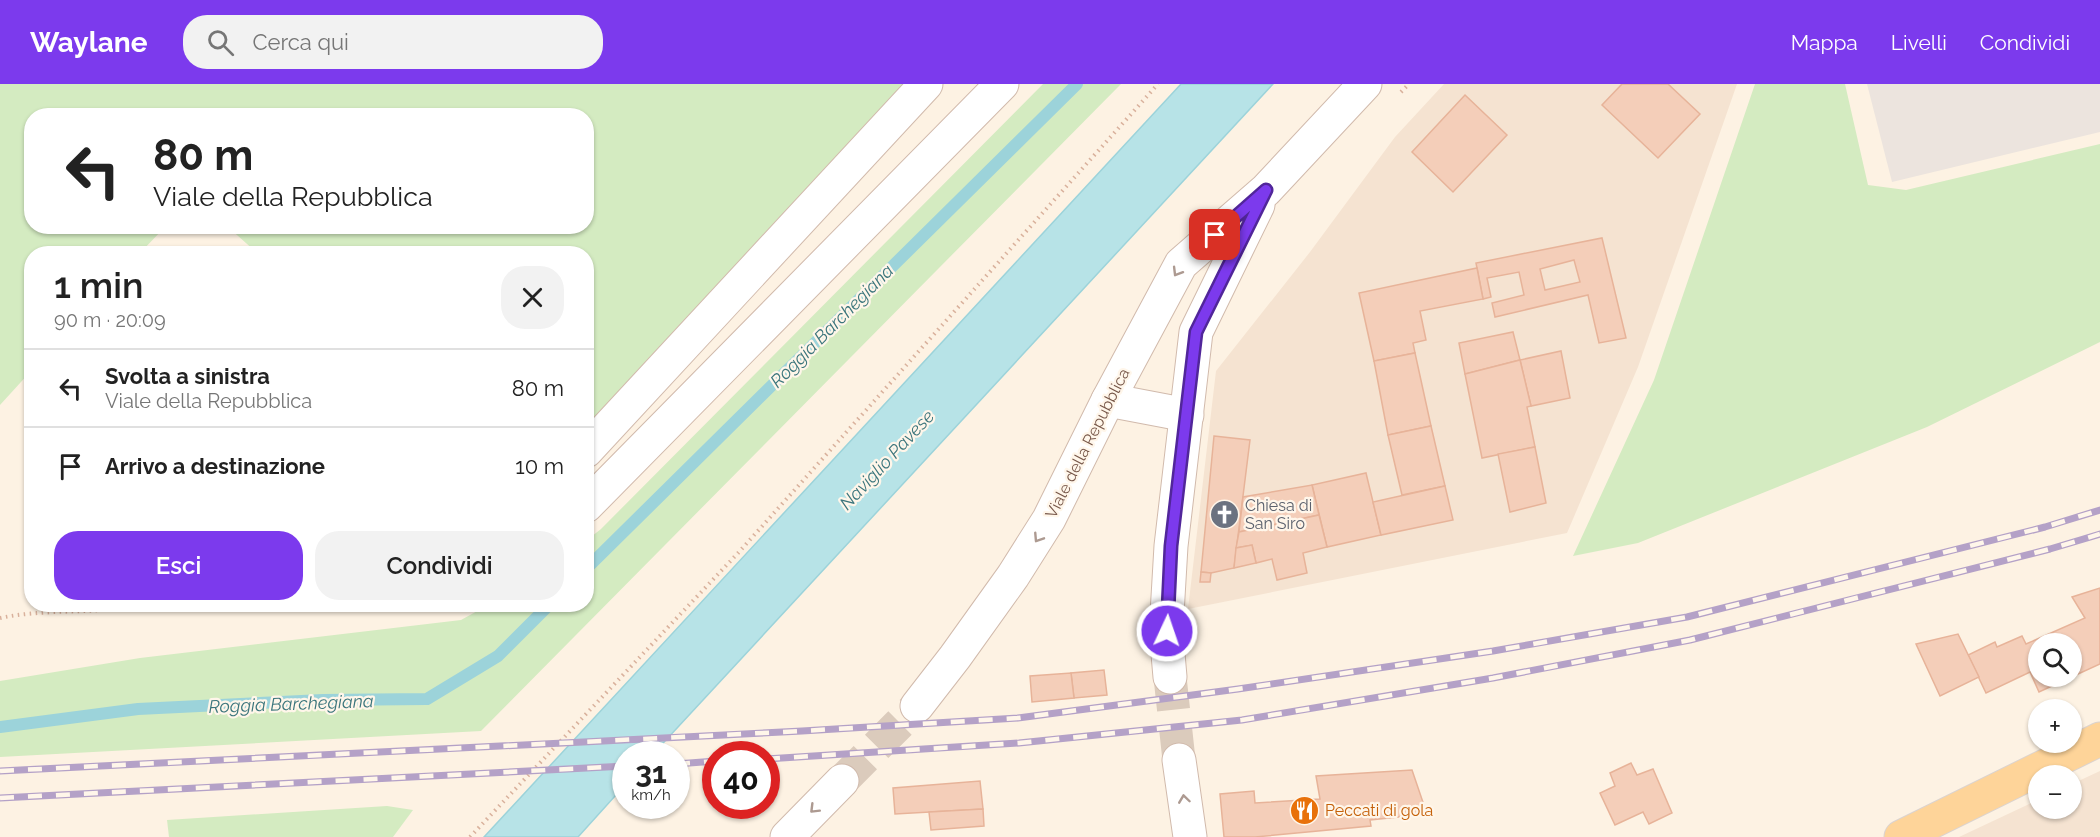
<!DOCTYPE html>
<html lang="it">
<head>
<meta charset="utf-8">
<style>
  :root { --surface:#fff; --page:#f2f2f2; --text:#222; --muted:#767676; --line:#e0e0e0; --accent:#7c3aed }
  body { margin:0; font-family:Raleway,sans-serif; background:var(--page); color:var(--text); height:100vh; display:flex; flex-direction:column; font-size:22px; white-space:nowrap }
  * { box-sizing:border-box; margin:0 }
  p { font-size:20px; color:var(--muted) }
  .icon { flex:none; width:33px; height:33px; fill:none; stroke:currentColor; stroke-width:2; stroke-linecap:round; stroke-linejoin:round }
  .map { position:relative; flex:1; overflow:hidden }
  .drawer { position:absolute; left:24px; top:162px; width:570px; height:366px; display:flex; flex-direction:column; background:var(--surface); border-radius:24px; box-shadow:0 2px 4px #0004 }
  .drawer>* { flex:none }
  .top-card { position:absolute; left:24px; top:24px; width:570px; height:126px; border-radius:24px; box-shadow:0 2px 4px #0004; background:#fff; color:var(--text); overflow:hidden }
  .controls { position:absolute; left:2028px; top:549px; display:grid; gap:12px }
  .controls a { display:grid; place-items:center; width:54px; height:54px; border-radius:50%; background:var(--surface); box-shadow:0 2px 4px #0004; font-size:30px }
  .speed { position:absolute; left:612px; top:657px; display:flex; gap:12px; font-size:30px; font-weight:700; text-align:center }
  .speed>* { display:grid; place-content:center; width:78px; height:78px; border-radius:50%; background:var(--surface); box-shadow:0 2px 4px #0004; line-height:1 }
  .speed small { font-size:15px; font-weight:400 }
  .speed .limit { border:9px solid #d22; background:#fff; color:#111 }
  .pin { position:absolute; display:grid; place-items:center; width:51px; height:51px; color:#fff; margin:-26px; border-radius:12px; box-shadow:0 3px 9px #0006 }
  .me { position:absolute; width:66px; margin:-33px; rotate:3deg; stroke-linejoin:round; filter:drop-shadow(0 0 4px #0008) }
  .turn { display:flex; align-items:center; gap:21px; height:126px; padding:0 30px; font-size:27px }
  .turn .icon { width:78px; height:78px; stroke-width:2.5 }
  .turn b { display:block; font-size:42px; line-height:51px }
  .round { display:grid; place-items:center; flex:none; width:63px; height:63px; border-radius:24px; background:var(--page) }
  .head { display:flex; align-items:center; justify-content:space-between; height:102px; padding:0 30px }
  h1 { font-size:36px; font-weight:600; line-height:45px }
  .button { display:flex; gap:12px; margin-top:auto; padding:12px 30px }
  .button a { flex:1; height:69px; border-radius:24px; background:var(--accent); color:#fff; font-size:24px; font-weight:600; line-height:69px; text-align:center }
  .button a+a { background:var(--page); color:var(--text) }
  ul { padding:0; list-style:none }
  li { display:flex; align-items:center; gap:18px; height:78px; padding:0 30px; border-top:2px solid var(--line) }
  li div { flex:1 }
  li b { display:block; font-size:22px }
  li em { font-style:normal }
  header { display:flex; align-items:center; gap:36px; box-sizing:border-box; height:84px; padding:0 30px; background:var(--accent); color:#fff }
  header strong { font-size:28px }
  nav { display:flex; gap:33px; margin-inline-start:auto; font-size:21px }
  .search { width:420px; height:54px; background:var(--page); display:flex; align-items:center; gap:15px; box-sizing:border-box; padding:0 21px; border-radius:24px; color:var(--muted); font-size:22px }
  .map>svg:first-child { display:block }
  .residential { fill:#f5e3d1 }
  .industrial { fill:#ece4de }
  .green { fill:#d4ebc1 }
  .water { fill:#b7e3e7; stroke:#9cd3da; stroke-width:1.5 }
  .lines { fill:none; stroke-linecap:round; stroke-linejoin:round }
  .stream { stroke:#9cd3da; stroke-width:12 }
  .building { fill:#f4ceb9; stroke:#e7b399; stroke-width:1.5; fill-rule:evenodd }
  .minor-tunnel { stroke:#dbcbbc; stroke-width:33; stroke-dasharray:33 16; stroke-linecap:butt }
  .minor-casing { stroke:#d1baac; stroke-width:35 }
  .major-casing { stroke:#dbd3cf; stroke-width:35 }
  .path { stroke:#d9b19c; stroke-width:4; stroke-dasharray:1.5 4.5; stroke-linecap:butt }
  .minor { stroke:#fff; stroke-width:33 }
  .major { stroke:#fed499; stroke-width:33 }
  .rail-casing { stroke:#b4a1c7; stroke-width:7 }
  .rail { stroke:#fff6ea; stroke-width:4.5; stroke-dasharray:14; stroke-linecap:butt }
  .oneway { stroke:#ad9a91 }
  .route-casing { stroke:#51269a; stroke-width:15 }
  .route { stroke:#7c3aed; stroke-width:10 }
  .labels { text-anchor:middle; stroke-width:4.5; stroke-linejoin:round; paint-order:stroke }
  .street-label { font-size:16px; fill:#765648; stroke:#fff6ea }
  .worship-label { font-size:16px; fill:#5b616d; stroke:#fff6ea; text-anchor:start }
  .food-label { font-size:16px; fill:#c56008; stroke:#fff6ea; text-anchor:start }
  .water-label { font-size:18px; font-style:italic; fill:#3b757c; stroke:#fff6ea }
</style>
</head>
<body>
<header>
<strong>Waylane</strong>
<div class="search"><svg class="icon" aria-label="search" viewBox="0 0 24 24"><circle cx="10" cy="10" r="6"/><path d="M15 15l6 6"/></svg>Cerca qui</div>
<nav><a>Mappa</a><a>Livelli</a><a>Condividi</a></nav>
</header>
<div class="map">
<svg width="2100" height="753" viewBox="0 0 2100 753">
  <rect width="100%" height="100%" fill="#fdf2e3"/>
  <g class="residential">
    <path d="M1444 0H1737L1638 283 1567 449 1188 525 1216 287 1310 168 1395 53Z"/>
    <path d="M2100 687V753H1959L2038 716V724H2072V700Z"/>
  </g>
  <path class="industrial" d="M1867 0H2100V48L1892 98Z"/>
  <g class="green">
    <path d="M0 0H908L587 346 586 170 257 169 228 143 586 142V32H32V142L165 143 140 169 32 170 31 287 0 321Z"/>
    <path d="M1043 0H1121L481 647 0 673V597L140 574 461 536 488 521 586 520 587 456 601 445Z"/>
    <path d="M1755 0H1845L1868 101 1906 106 2100 60V258L1927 343 1638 459 1573 472 1654 296Z"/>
    <path d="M387 722 413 726 393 753H169L167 736Z"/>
  </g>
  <path class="water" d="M1181 0H1273L653 670H626L625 701 578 753H484Z"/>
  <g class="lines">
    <g class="stream">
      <path d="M586 485 1077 0"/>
      <path d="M0 643 138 625 323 616 427 615 498 572 550 520"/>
    </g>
  </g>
  <g class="building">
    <path d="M1622 0H1668L1700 30 1658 74 1602 21Z"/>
    <path d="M1465 11 1507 51 1453 108 1412 68Z"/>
    <path d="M1602 154 1626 254 1599 259 1588 211 1495 233 1492 219 1524 211 1519 188 1487 194 1491 213 1483 215 1476 179ZM1574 176 1580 198 1545 206 1540 185Z"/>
    <path d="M1477 184 1483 215 1420 227 1426 256 1413 259 1415 269 1374 277 1359 209Z"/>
    <path d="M1513 248 1520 276 1465 290 1459 259Z"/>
    <path d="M1561 267 1570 314 1531 322 1520 276Z"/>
    <path d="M1415 269 1431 342 1388 351 1374 277Z"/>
    <path d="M1520 276 1531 322 1527 323 1535 363 1482 374 1465 290Z"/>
    <path d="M1431 342 1445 402 1402 411 1388 351Z"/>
    <path d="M1214 352 1250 356 1234 484 1211 489 1201 488Z"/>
    <path d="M1535 363 1546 419 1510 428 1498 370Z"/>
    <path d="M1366 389 1381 451 1327 463 1312 401Z"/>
    <path d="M1312 401 1319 431 1239 448 1243 413Z"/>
    <path d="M1445 402 1453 436 1381 451 1373 418Z"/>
    <path d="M1319 431 1327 463 1303 469 1307 489 1277 496 1272 475 1256 479 1252 461 1236 464 1239 448Z"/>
    <path d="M1252 461 1256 479 1234 484 1236 464Z"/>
    <path d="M1201 488 1211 489 1210 498H1200Z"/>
    <path d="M2100 504V580L2039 608 2030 588 1986 609 1968 571 1995 558 1997 563 2022 552 2026 560 2085 534 2072 513ZM2038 560H2072V592H2038Z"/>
    <path d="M1958 550 1979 593 1940 612 1916 560Z"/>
    <path d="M1104 586 1107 611 1074 614 1071 589Z"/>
    <path d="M1071 589 1074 614 1032 618 1030 592Z"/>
    <path d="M1631 679 1637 691 1653 685 1672 729 1649 740 1643 728 1615 741 1600 709 1615 702 1610 689Z"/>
    <path d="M1412 686 1427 730 1370 736 1371 742 1255 753H1224L1220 710 1254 707 1255 719 1320 715 1316 692Z"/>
    <path d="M980 697 983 725 895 730 893 704Z"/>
    <path d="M983 725 984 742 931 746 929 728Z"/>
  </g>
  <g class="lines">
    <g class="minor-tunnel">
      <path d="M1170 593 1179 676"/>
      <path d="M842 697 917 622"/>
    </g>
    <defs>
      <g id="minor">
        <path d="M1108 316 1187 331"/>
        <path d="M586 367 926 0"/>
        <path d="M586 422 1002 0"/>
        <path d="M1170 593 1166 547 1171 462 1196 248 1258 121"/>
        <path d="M917 622 955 573 1013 492 1049 435 1108 316 1181 180 1266 106 1365 0"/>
        <path d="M1179 676 1190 753"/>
        <path d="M787 753 842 697"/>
      </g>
      <path id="major" d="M1901 753 2100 655"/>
    </defs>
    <use href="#minor" class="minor-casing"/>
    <use href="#major" class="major-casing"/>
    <g class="path">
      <path d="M1401 8 1409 0"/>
      <path d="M0 534C48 524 98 531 147 520"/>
      <path d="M470 753 739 468 1158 0"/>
    </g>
    <use href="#minor" class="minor"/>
    <use href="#major" class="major"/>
    <defs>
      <g id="rail">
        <path d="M766 675 1019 659 1242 636 1493 594 1690 556 2050 465 2100 450"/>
        <path d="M676 680 716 677"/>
        <path d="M0 687 802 647 1018 634 1238 605 1493 567 1687 533 2045 443 2100 426"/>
        <path d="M0 714 626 682"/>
      </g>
    </defs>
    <use href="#rail" class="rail-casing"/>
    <use href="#rail" class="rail"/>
  </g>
  <defs><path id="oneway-chevron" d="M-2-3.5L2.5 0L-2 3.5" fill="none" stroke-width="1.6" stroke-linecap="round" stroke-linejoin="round" transform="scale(1.5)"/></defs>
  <g class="oneway">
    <use href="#oneway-chevron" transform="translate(1177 188) rotate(121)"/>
    <use href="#oneway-chevron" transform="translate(1038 454) rotate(123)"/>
    <use href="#oneway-chevron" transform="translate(1184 715) rotate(-98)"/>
    <use href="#oneway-chevron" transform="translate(814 725) rotate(135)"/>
  </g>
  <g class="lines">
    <defs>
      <path id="route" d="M1167 547 1171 462 1196 248 1266 106 1215 151"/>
    </defs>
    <use href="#route" class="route-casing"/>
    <use href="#route" class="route"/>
  </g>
  <defs>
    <symbol id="church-disc" viewBox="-11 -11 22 22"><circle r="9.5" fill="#6b7280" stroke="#fff6ea"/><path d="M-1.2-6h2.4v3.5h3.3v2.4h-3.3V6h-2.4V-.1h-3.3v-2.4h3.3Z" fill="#fff"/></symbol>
    <symbol id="restaurant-disc" viewBox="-11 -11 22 22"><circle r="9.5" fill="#e8710a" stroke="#fff6ea"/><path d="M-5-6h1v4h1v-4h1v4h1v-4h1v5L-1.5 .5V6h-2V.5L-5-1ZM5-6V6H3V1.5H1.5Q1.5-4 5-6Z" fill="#fff"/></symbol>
  </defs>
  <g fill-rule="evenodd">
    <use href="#church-disc" x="1208" y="414" width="33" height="33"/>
    <use href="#restaurant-disc" x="1288" y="710" width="33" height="33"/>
  </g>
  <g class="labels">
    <g class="street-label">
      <text transform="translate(1087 359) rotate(-63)" y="6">Viale della Repubblica</text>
    </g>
    <g class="worship-label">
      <text x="1245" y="427">Chiesa di<tspan x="1245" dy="18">San Siro</tspan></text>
    </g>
    <g class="food-label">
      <text x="1325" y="732">Peccati di gola</text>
    </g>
    <g class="water-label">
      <text transform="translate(832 242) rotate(-45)" y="6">Roggia Barchegiana</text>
      <text transform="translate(887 376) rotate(-47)" y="6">Naviglio Pavese</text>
      <text transform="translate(291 620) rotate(-2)" y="6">Roggia Barchegiana</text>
    </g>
  </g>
</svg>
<div class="controls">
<a><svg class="icon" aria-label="search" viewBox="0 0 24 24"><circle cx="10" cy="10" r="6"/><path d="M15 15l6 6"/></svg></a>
<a>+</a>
<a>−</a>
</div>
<div class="speed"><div>31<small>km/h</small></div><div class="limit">40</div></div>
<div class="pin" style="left:1215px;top:151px;background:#d93025"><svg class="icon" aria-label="arrive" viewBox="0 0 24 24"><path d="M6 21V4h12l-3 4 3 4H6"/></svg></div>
<svg class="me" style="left:1167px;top:547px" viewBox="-20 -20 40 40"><circle r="17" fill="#7c3aed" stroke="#fff" stroke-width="3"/><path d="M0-11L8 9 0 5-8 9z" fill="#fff"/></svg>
<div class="top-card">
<div class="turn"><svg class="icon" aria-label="left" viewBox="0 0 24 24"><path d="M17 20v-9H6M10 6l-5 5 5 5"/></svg><div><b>80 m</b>Viale della Repubblica</div></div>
</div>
<section class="drawer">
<div class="head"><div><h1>1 min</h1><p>90 m · 20:09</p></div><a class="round"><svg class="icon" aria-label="close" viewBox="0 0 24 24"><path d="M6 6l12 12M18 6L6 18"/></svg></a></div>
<ul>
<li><svg class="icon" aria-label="left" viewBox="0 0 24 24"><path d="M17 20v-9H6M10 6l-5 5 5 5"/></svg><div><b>Svolta a sinistra</b><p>Viale della Repubblica</p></div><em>80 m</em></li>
<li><svg class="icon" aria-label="arrive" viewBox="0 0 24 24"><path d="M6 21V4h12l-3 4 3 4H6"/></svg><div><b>Arrivo a destinazione</b></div><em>10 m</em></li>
</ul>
<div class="button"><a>Esci</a><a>Condividi</a></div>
</section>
</div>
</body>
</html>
